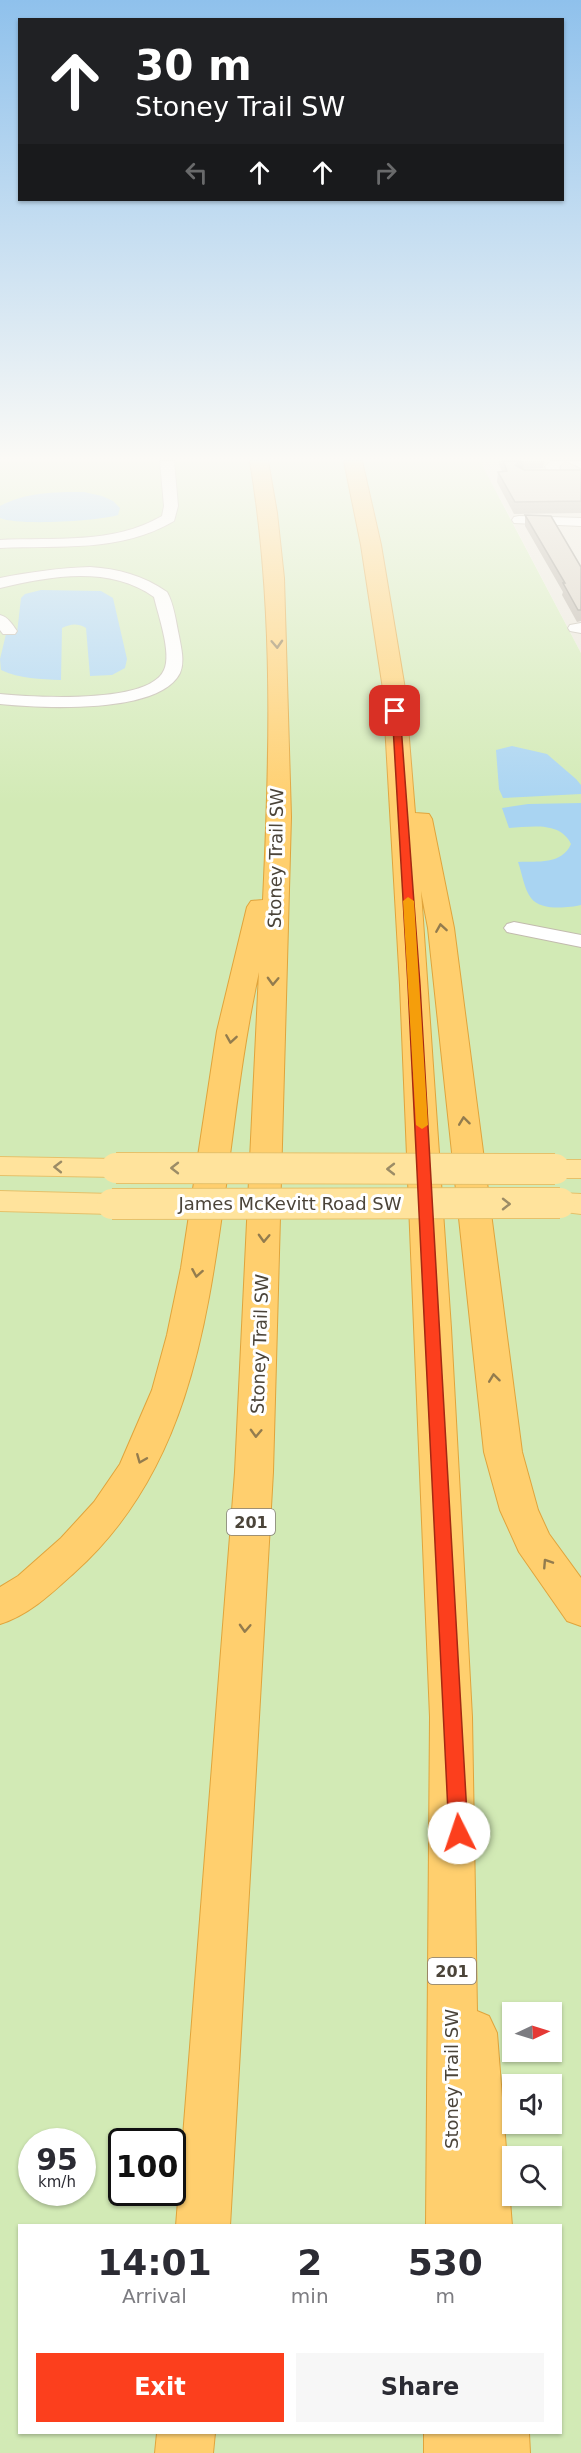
<!DOCTYPE html>
<html lang="en">
<head>
<meta charset="utf-8">
<style>
  :root { --surface:#fff; --page:#f7f7f7; --text:#2b2b33; --muted:#7c7c81; --accent:#fc3f1d }
  body { margin:0; font-family:"DejaVu Sans",sans-serif; background:var(--page); color:var(--text); height:100vh; display:flex; flex-direction:column; font-size:22px; white-space:nowrap }
  * { box-sizing:border-box; margin:0 }
  p { font-size:20px; color:var(--muted) }
  .icon { flex:none; width:33px; height:33px; fill:none; stroke:currentColor; stroke-width:2; stroke-linecap:round; stroke-linejoin:round }
  .map { position:relative; flex:1; overflow:hidden }
  .side { position:absolute; left:18px; top:2224px; width:544px; height:210px; display:flex; flex-direction:column; background:var(--surface); border-radius:0px; box-shadow:0 2px 4px #0004 }
  .side>* { flex:none }
  .guide { position:absolute; left:18px; top:18px; width:546px; height:183px; border-radius:0px; box-shadow:0 2px 4px #0004; background:#202124; color:#fff; overflow:hidden }
  .needle { width:39px; rotate:86deg }
  .buttons { position:absolute; left:502px; top:2002px; display:grid; gap:12px }
  .buttons a { display:grid; place-items:center; width:60px; height:60px; border-radius:0px; background:var(--surface); box-shadow:0 2px 4px #0004; font-size:30px }
  .speed { position:absolute; left:18px; top:2128px; display:flex; gap:12px; font-size:30px; font-weight:700; text-align:center }
  .speed>* { display:grid; place-content:center; width:78px; height:78px; border-radius:50%; background:var(--surface); box-shadow:0 2px 4px #0004; line-height:1 }
  .speed small { font-size:15px; font-weight:400 }
  .speed .limit { border:3px solid #111; border-radius:9px; background:#fff; color:#111 }
  .pin { position:absolute; display:grid; place-items:center; width:51px; height:51px; color:#fff; margin:-26px; border-radius:12px; box-shadow:0 3px 9px #0006 }
  .me { position:absolute; width:66px; margin:-33px; rotate:356deg; stroke-linejoin:round; filter:drop-shadow(0 0 4px #0008) }
  .turn { display:flex; align-items:center; gap:21px; height:126px; padding:0 18px; font-size:27px }
  .turn .icon { width:78px; height:78px; stroke-width:2.5 }
  .turn b { display:block; font-size:42px; line-height:51px }
  .lanes { display:flex; align-items:center; height:57px; padding:0 18px; background:#0003; justify-content:center; gap:30px; direction:ltr }
  .lanes .off { opacity:.35 }
  .eta { display:flex; justify-content:space-evenly; align-items:center; height:102px; text-align:center }
  .eta b { font-size:36px; font-weight:600; line-height:42px }
  .button { display:flex; gap:12px; margin-top:auto; padding:12px 18px }
  .button a { flex:1; height:69px; border-radius:0px; background:var(--accent); color:#fff; font-size:24px; font-weight:600; line-height:69px; text-align:center }
  .button a+a { background:var(--page); color:var(--text) }
  .map>svg:first-child { display:block }
  .residential { fill:#eae5da }
  .green { fill:#d2eab5; fill-rule:evenodd }
  .water { fill:#a9d4f2 }
  .lines { fill:none; stroke-linecap:round; stroke-linejoin:round }
  .minor-casing { stroke:#c2bbae; stroke-width:2 }
  .major-casing { stroke:#e6c16a; stroke-width:2 }
  .highway-casing { stroke:#e0a43c; stroke-width:2 }
  .minor { fill:#fff; fill-rule:evenodd }
  .major { fill:#ffe39c; fill-rule:evenodd }
  .highway { fill:#ffcf6e; fill-rule:evenodd }
  .major-bridge-casing { stroke:#e6c16a; stroke-width:32; stroke-linecap:butt }
  .major-bridge { stroke:#ffe39c; stroke-width:30 }
  .wall { fill:#bab2a6 }
  .shaded-wall { fill:#979187 }
  .building { fill:#d8cfc1; stroke:#979187; stroke-width:1.5 }
  .oneway { stroke:#937c4e }
  .oneway2 { stroke:#9c8c66 }
  .route { fill:#fc3f1d; stroke:#a42913; stroke-width:1.5 }
  .slow { fill:#f59e0b }
  .labels { text-anchor:middle; stroke-width:6; stroke-linejoin:round; paint-order:stroke }
  .shield { fill:#fff; stroke:#817c74; stroke-width:1.5 }
  .shield-label { font-size:16px; font-weight:bold; fill:#4b4439 }
  .street-label { font-size:18px; fill:#4b4439; stroke:#fff }
</style>
</head>
<body>
<div class="map">
<svg width="581" height="2453" viewBox="0 0 581 2453">
  <rect width="100%" height="100%" fill="#f6f3ec"/>
  <path class="residential" d="M479 461H581V653L502 502Z"/>
  <path class="green" d="M0 461H480L581 653V2453H0ZM513 2013H552V2052H513ZM513 2085H552V2124H513ZM32 2142H82V2193H32ZM122 2142H172V2193H122ZM513 2157H552V2196H513ZM20 2226H561V2433H20Z"/>
  <g class="water">
    <path d="M84 492 102 496 113 501 120 508 118 515C98 521 18 526 0 518V506C26 492 55 492 84 492Z"/>
    <path d="M41 590 101 591 113 598 127 659 125 668 112 675 90 676 86 628C77 623 71 624 62 628L61 680C40 679 20 679 1 670L0 659 6 634 17 633 21 598 25 594Z"/>
    <path d="M512 746 547 754 576 779 581 785V794L503 798 499 789 496 750Z"/>
    <path d="M581 803V905C568 908 540 911 531 898 524 889 522 873 518 862 537 861 562 865 571 844 560 821 531 827 509 828L502 808 528 804Z"/>
  </g>
  <g class="lines">
    <defs>
      <g id="minor">
        <path d="M160 461H174L178 506 174 521C120 553 60 545 0 548V540C56 537 112 545 162 516L164 506Z"/>
        <path d="M550 461H564L559 467 563 474 561 477H551L545 467Z"/>
        <path d="M566 461H581V468Z"/>
        <path d="M519 516 581 518V526L514 523 512 520 514 517Z"/>
        <path d="M90 567C118 569 143 575 167 592 174 604 176 622 179 636 181 647 185 662 180 673 159 715 40 708 0 704V694C32 697 149 705 164 670 172 653 158 615 154 597 110 565 50 576 0 588V578C30 572 59 568 90 567Z"/>
        <path d="M0 615C8 617 12 624 17 631L15 634H3L0 630Z"/>
        <path d="M581 623V633L570 631 568 628 570 625Z"/>
        <path d="M514 922 581 935V947L507 932 504 928 507 924Z"/>
      </g>
      <g id="major">
        <path d="M0 1157 116 1159 127 1161 131 1168 127 1175 116 1177 0 1175Z"/>
        <path d="M555 1160H581V1178H555L544 1176 540 1169 544 1162Z"/>
        <path d="M0 1191 112 1194 123 1197 128 1204 123 1211 112 1214 0 1211Z"/>
        <path d="M560 1193 581 1194V1214L549 1210 544 1203 549 1196Z"/>
      </g>
      <g id="highway">
        <path d="M250 461H268L277 513 284 578 291 817 273 1472 230 2226H176L235 1472 259 972C243 1045 235 1119 225 1193 206 1332 185 1474 74 1573 52 1593 29 1615 0 1624V1587L18 1576 61 1538 94 1502 120 1464 152 1390 167 1335 181 1268 217 1031 247 907 251 901 263 900C270 754 274 605 250 461Z"/>
        <path d="M344 461H362L381 545 405 689 415 813 429 814 432 819 454 928 522 1452 538 1510 549 1534 581 1578V1626L567 1621 519 1552 500 1510 484 1452 428 928 421 891 451 1328 472 1717 477 2011 489 2016 497 2033 512 2226H426L430 1717 400 985 383 689 361 545Z"/>
        <path d="M157 2433H215L213 2453H155Z"/>
        <path d="M424 2433H529L530 2453H424Z"/>
      </g>
    </defs>
    <use href="#minor" class="minor-casing"/>
    <use href="#major" class="major-casing"/>
    <use href="#highway" class="highway-casing"/>
    <use href="#minor" class="minor"/>
    <use href="#major" class="major"/>
    <use href="#highway" class="highway"/>
    <defs>
      <g id="major-bridge">
        <path d="M116 1168 555 1169"/>
        <path d="M112 1204 560 1203"/>
      </g>
    </defs>
    <use href="#major-bridge" class="major-bridge-casing"/>
    <use href="#major-bridge" class="major-bridge"/>
  </g>
  <g class="wall">
    <path d="M499 461H544L543 468 522 469 524 470H581V513L514 514 497 482 498 472 502 471 499 465Z"/>
    <path d="M525 515 581 567V621L577 622 562 595 563 592 525 526Z"/>
  </g>
  <path class="shaded-wall" d="M519 461H524L523 469 514 476 515 465Z"/>
  <g class="building">
    <path d="M503 461H519L515 465 524 470H581V501L515 502 498 472 507 471Z"/>
    <path d="M525 515 551 516 581 567V610H578L563 583H565Z"/>
  </g>
  <defs><path id="oneway-chevron" d="M-2-3.5L2.5 0L-2 3.5" fill="none" stroke-width="1.6" stroke-linecap="round" stroke-linejoin="round" transform="scale(1.5)"/></defs>
  <g class="oneway">
    <use href="#oneway-chevron" transform="translate(277 644) rotate(87)"/>
    <use href="#oneway-chevron" transform="translate(441 928) rotate(-99)"/>
    <use href="#oneway-chevron" transform="translate(273 981) rotate(92)"/>
    <use href="#oneway-chevron" transform="translate(231 1039) rotate(99)"/>
    <use href="#oneway-chevron" transform="translate(464 1121) rotate(-97)"/>
    <use href="#oneway-chevron" transform="translate(264 1238) rotate(92)"/>
    <use href="#oneway-chevron" transform="translate(197 1273) rotate(100)"/>
    <use href="#oneway-chevron" transform="translate(494 1378) rotate(-97)"/>
    <use href="#oneway-chevron" transform="translate(256 1433) rotate(92)"/>
    <use href="#oneway-chevron" transform="translate(141 1459) rotate(112)"/>
    <use href="#oneway-chevron" transform="translate(547 1563) rotate(-123)"/>
    <use href="#oneway-chevron" transform="translate(245 1628) rotate(93)"/>
  </g>
  <g class="oneway2">
    <use href="#oneway-chevron" transform="translate(58 1167) rotate(-179)"/>
    <use href="#oneway-chevron" transform="translate(175 1168) rotate(-180)"/>
    <use href="#oneway-chevron" transform="translate(391 1169) rotate(-180)"/>
    <use href="#oneway-chevron" transform="translate(506 1204)"/>
  </g>
  <linearGradient id="sky" x2="0" y2="1"><stop stop-color="#8fc1ec"/><stop offset="0.57" stop-color="#fbfaf6"/><stop offset="1" stop-color="#fbfaf6" stop-opacity="0"/></linearGradient>
  <rect width="581" height="805" fill="url(#sky)"/>
  <path class="route" d="M392 709 400 711 420 985 468 1833 465 1838 459 1841 452 1838 449 1833 408 985Z"/>
  <path class="slow" d="M408 897 414 901 428 1125 422 1129 416 1125 403 901Z"/>
  <g class="labels">
    <g class="shield">
      <rect x="227" y="1509" width="48" height="26" rx="4.5"/>
      <rect x="428" y="1958" width="48" height="26" rx="4.5"/>
    </g>
    <g class="shield-label">
      <text x="251" y="1528">201</text>
      <text x="452" y="1977">201</text>
    </g>
    <g class="street-label">
      <text transform="translate(276 858) rotate(-89)" y="6">Stoney Trail SW</text>
      <text x="290" y="1210">James McKevitt Road SW</text>
      <text transform="translate(260 1344) rotate(-88)" y="6">Stoney Trail SW</text>
      <text transform="translate(452 2079) rotate(-90)" y="6">Stoney Trail SW</text>
    </g>
  </g>
</svg>
<div class="buttons">
<a><svg class="needle" viewBox="-14 -14 28 28"><path d="M0-13l5 13h-10z" fill="#e53935"/><path d="M0 13l5-13h-10z" fill="#7c7c81"/></svg></a>
<a><svg class="icon" aria-label="sound" viewBox="0 0 24 24"><path d="M4 9h4l5-4v14l-5-4H4zM17 9q2 3 0 6"/></svg></a>
<a><svg class="icon" aria-label="search" viewBox="0 0 24 24"><circle cx="10" cy="10" r="6"/><path d="M15 15l6 6"/></svg></a>
</div>
<div class="speed"><div>95<small>km/h</small></div><div class="limit">100</div></div>
<div class="pin" style="left:395px;top:711px;background:#d93025"><svg class="icon" aria-label="arrive" viewBox="0 0 24 24"><path d="M6 21V4h12l-3 4 3 4H6"/></svg></div>
<svg class="me" style="left:459px;top:1833px" viewBox="-20 -20 40 40"><circle r="19" fill="#fff"/><path d="M0-13L10 11 0 6-10 11z" fill="#fc3f1d"/></svg>
<div class="guide">
<div class="turn"><svg class="icon" aria-label="ahead" viewBox="0 0 24 24"><path d="M12 20V5M6 11l6-6 6 6"/></svg><div><b>30 m</b>Stoney Trail SW</div></div>
<div class="lanes"><svg class="icon off" aria-label="left" viewBox="0 0 24 24"><path d="M17 20v-9H6M10 6l-5 5 5 5"/></svg><svg class="icon" aria-label="ahead" viewBox="0 0 24 24"><path d="M12 20V5M6 11l6-6 6 6"/></svg><svg class="icon" aria-label="ahead" viewBox="0 0 24 24"><path d="M12 20V5M6 11l6-6 6 6"/></svg><svg class="icon off" aria-label="right" viewBox="0 0 24 24"><path d="M7 20v-9h11M14 6l5 5-5 5"/></svg></div>
</div>
<section class="side">
<div class="eta">
<div><b>14:01</b><p>Arrival</p></div>
<div><b>2</b><p>min</p></div>
<div><b>530</b><p>m</p></div>
</div>
<div class="button"><a>Exit</a><a>Share</a></div>
</section>
</div>
</body>
</html>
